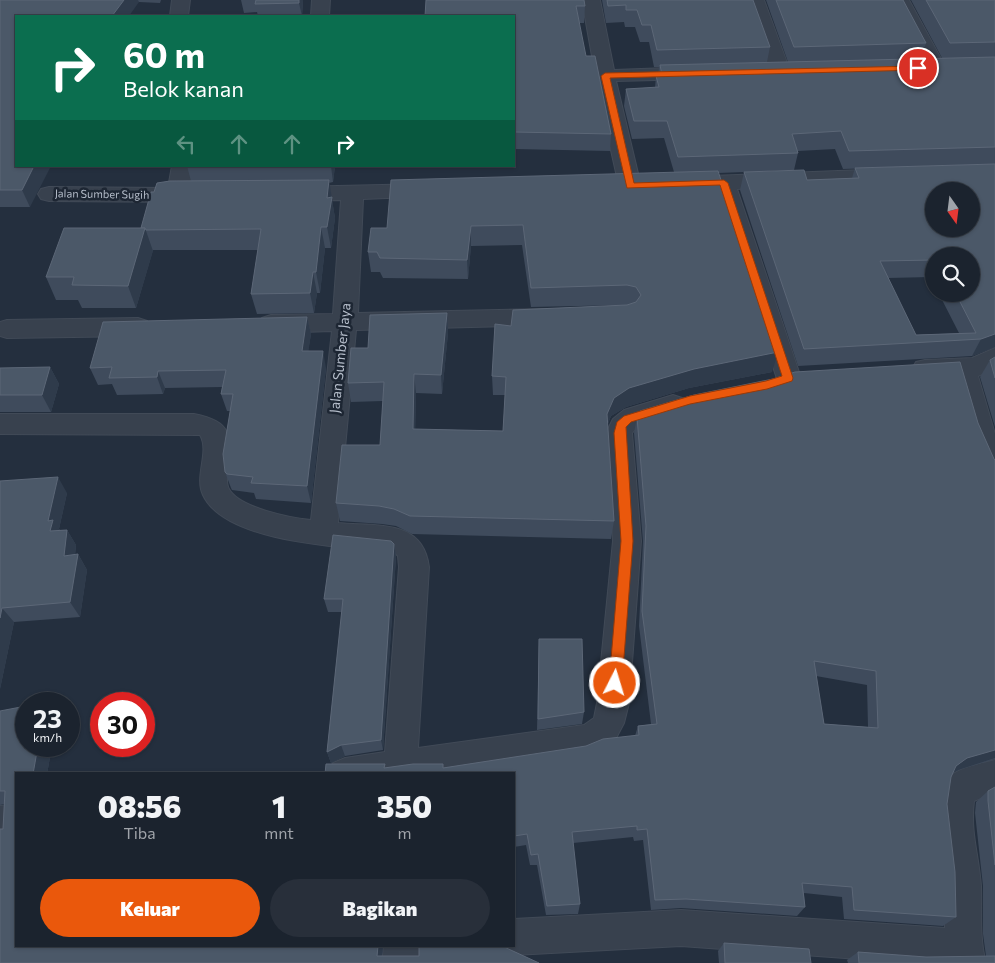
<!DOCTYPE html>
<html lang="id">
<head>
<meta charset="utf-8">
<style>
  :root { --surface:#1b232e; --page:#282f3a; --text:#f1f3f6; --muted:#a0a4aa; --line:#39404a; --accent:#ea580c }
  body { margin:0; font-family:Commissioner,sans-serif; background:var(--page); color:var(--text); height:100vh; display:flex; flex-direction:column; font-size:19px; white-space:nowrap }
  * { box-sizing:border-box; margin:0 }
  p { font-size:16px; color:var(--muted) }
  .icon { flex:none; width:28px; height:28px; fill:none; stroke:currentColor; stroke-width:2; stroke-linecap:round; stroke-linejoin:round }
  .map { position:relative; flex:1; overflow:hidden }
  .details { position:absolute; left:15px; top:772px; width:500px; height:175px; display:flex; flex-direction:column; background:var(--surface); border-radius:0px; box-shadow:0 1px 4px #0004,0 0 0 1px var(--line) }
  .details>* { flex:none }
  .banner { position:absolute; left:15px; top:15px; width:500px; height:152px; border-radius:0px; box-shadow:0 1px 4px #0004,0 0 0 1px var(--line); background:#0b6e4f; color:#fff; overflow:hidden }
  .needle { width:32px; rotate:166deg }
  .buttons { position:absolute; left:925px; top:182px; display:grid; gap:10px }
  .buttons a { display:grid; place-items:center; width:55px; height:55px; border-radius:50%; background:var(--surface); box-shadow:0 1px 4px #0004,0 0 0 1px var(--line); font-size:25px }
  .speed { position:absolute; left:15px; top:692px; display:flex; gap:10px; font-size:25px; font-weight:700; text-align:center }
  .speed>* { display:grid; place-content:center; width:65px; height:65px; border-radius:50%; background:var(--surface); box-shadow:0 1px 4px #0004,0 0 0 1px var(--line); line-height:1 }
  .speed small { font-size:12px; font-weight:400 }
  .speed .limit { border:8px solid #d22; background:#fff; color:#111 }
  .pin { position:absolute; display:grid; place-items:center; width:42px; height:42px; color:#fff; margin:-21px; border:2px solid #fff; border-radius:50%; box-shadow:0 1px 5px #0007 }
  .me { position:absolute; width:55px; margin:-28px; rotate:5deg; stroke-linejoin:round; filter:drop-shadow(0 0 4px #0008) }
  .turn { display:flex; align-items:center; gap:18px; height:105px; padding:0 25px; font-size:22px }
  .turn .icon { width:65px; height:65px; stroke-width:2.5 }
  .turn b { display:block; font-size:35px; line-height:42px }
  .lanes { display:flex; align-items:center; height:48px; padding:0 25px; background:#0003; justify-content:center; gap:25px; direction:ltr }
  .lanes .off { opacity:.35 }
  .eta { display:flex; justify-content:space-evenly; align-items:center; height:85px; text-align:center }
  .eta b { font-size:30px; font-weight:800; line-height:35px }
  .action { display:flex; gap:10px; margin-top:auto; padding:10px 25px }
  .action a { flex:1; height:58px; border-radius:30px; background:var(--accent); color:#fff; font-size:20px; font-weight:800; line-height:58px; text-align:center }
  .action a+a { background:var(--page); color:var(--text) }
  .map>svg:first-child { display:block }
  .lines { fill:none; stroke-linecap:round; stroke-linejoin:round }
  .minor-casing { stroke:#414a57; stroke-width:2 }
  .minor { fill:#38414e; fill-rule:evenodd }
  .wall { fill:#3f4b5c; fill-rule:evenodd }
  .shaded-wall { fill:#2f3b4b }
  .building { fill:#4b5868; stroke:#5c6777; fill-rule:evenodd }
  .route { fill:#ea580c; stroke:#983908 }
  .labels { text-anchor:middle; stroke-width:5; stroke-linejoin:round; paint-order:stroke }
  .far-street-label { font-size:11px; fill:#b4bcc9; stroke:#1d2633 }
  .street-label { font-size:14px; fill:#b4bcc9; stroke:#1d2633 }
</style>
</head>
<body>
<div class="map">
<svg width="995" height="963" viewBox="0 0 995 963">
  <rect width="100%" height="100%" fill="#242f3e"/>
  <g class="lines">
    <defs>
      <g id="minor">
        <path d="M172 0H190L188 16H170Z"/>
        <path d="M312 0H330L329 16H311Z"/>
        <path d="M582 0H600L614 70 696 67 703 69 706 73 703 77 696 79 616 81 641 186 638 191 630 193 622 191 619 186 600 101Z"/>
        <path d="M746 0H764L790 71 787 75H773L770 71Z"/>
        <path d="M891 0H909L946 68 943 72H929Z"/>
        <path d="M172 166H193L190 189 197 195 194 200 186 202 49 201 41 199 38 194 41 189 49 187 168 188Z"/>
        <path d="M889 169 897 171 900 176 897 181 737 189 801 378 797 385 788 387 779 385 715 189 684 191 676 189 673 184 676 179 684 177Z"/>
        <path d="M426 184 434 186 437 191 434 196 363 199 358 313 550 309 559 311 562 317 559 323 550 325 356 330 338 523C376 527 423 518 429 567L418 748 584 725 594 718 597 703 613 541 606 433 613 419 624 410 673 395 682 398 686 405 682 412C666 417 643 419 632 433L641 541 629 703 624 723 614 742 584 757 462 774H328L333 763 345 758 385 752 399 567 398 556 394 552C347 547 226 544 203 495 194 476 210 452 200 435L0 434V414H194C233 422 231 435 227 470 227 476 226 484 229 489 239 508 291 518 311 520L332 331 271 333 262 330 259 324 262 318 271 315 333 314 341 200 294 201 286 199 283 194 286 189 294 187Z"/>
        <path d="M138 318 147 321 150 327 147 333 138 336 7 338 0 336V322L7 320Z"/>
        <path d="M995 348V368L978 376 995 434V478L985 475C969 444 962 410 953 377L925 378 916 376 912 369 916 362 925 360 972 358Z"/>
        <path d="M995 760V792L974 801C970 833 979 855 981 886 982 912 979 938 986 963H914L681 946 514 955 501 950 499 946H514V919L681 910 945 928C945 913 946 897 945 882 942 858 929 801 946 780 956 768 980 764 995 760Z"/>
        <path d="M16 804V838L0 840V806Z"/>
        <path d="M384 946H420V963H382Z"/>
      </g>
    </defs>
    <use href="#minor" class="minor-casing"/>
    <use href="#minor" class="minor"/>
  </g>
  <g class="wall">
    <path d="M0 0H161L160 3 139 2 16 16 30 207H0Z"/>
    <path d="M241 0H303L302 16H258L257 12 244 13Z"/>
    <path d="M426 0 585 6 584 23H579L586 56 611 134 610 151 514 149V16Z"/>
    <path d="M602 0H753L770 47 767 62H788L766 0H903L926 43 921 59 942 58 911 0H995V164L843 169 835 149 798 151V153L794 170 718 173 772 372 689 388 626 407 611 416 607 426 614 521 611 539 412 534 396 526 382 524 340 521 336 503 380 445 383 401 351 402 348 383 368 348 447 313 448 333 442 394 416 393 415 429 503 431 505 395H493L492 376 511 326 626 305 531 307 522 245 471 246 468 279 383 278 380 272H371L368 252 387 228 674 172 664 138 632 139 624 106 626 89 655 88 656 76H658L659 67H654L649 42H640L635 27H625L624 22 606 23Z"/>
    <path d="M995 164V347L972 356 798 366 740 190 744 172 807 180 852 178 855 168ZM934 256H971V294H939L959 333 916 335 888 278 931 277 934 283Z"/>
    <path d="M187 166H335L333 182 329 183 335 218 331 248H325L320 293H317L314 313 257 314 251 294 258 250H153L136 308H82L78 300H56L46 277 141 228 154 192 191 181Z"/>
    <path d="M307 317 311 334 308 351 326 368 311 503 256 499 254 493 232 490 231 488 225 472 230 411H227L221 394 222 387 165 388 163 394 117 395 112 384 98 385 90 368Z"/>
    <path d="M995 357V427L980 377 990 360Z"/>
    <path d="M50 367 59 384 51 412H0V369Z"/>
    <path d="M637 417 978 423 994 459 995 460V759L955 771 951 777 947 804 956 917 943 926 844 919 842 897 804 893 805 907 797 916 681 908 651 910 643 840 634 841 633 837 573 843 580 904 578 914 546 915 537 865H530L526 845 514 847V774L385 767 443 768 586 746 635 736 638 726 651 724 639 626 643 541 634 433ZM816 676 867 685 868 727 824 724Z"/>
    <path d="M0 481 67 493 59 529 60 530H67L76 545 75 555 78 554 87 570 80 617 14 622 0 689Z"/>
    <path d="M394 544 396 557 383 750 345 756 331 763 327 752 342 612H328L324 599Z"/>
    <path d="M539 639 584 712 582 724 537 730Z"/>
    <path d="M0 711 52 746 47 774H16V946H383L382 956 0 963 4 804 0 805Z"/>
    <path d="M995 787V963H848L847 960 858 952 926 957 986 956 983 934V886L975 813 976 802 988 791Z"/>
    <path d="M724 943 811 963H719L718 951Z"/>
  </g>
  <g class="shaded-wall">
    <path d="M124 0H138L139 2 129 16H112Z"/>
    <path d="M299 0H303L302 16 299 3Z"/>
    <path d="M34 166H51L30 207 22 190Z"/>
    <path d="M331 166H335L333 182Z"/>
    <path d="M329 180 335 218 331 248 327 227V198Z"/>
    <path d="M471 226V246L468 279 467 260Z"/>
    <path d="M321 227 325 248 320 293 316 272Z"/>
    <path d="M145 228 153 251 136 308 128 286Z"/>
    <path d="M313 272 317 293 314 313 310 293Z"/>
    <path d="M447 313 448 333 442 394 441 375Z"/>
    <path d="M307 317 311 334 306 368 302 351Z"/>
    <path d="M995 334V347L972 356 981 339Z"/>
    <path d="M323 351 326 368 311 503 307 486Z"/>
    <path d="M778 352 772 372 689 388 626 407 611 416 604 433 607 414 614 398 629 388 694 369Z"/>
    <path d="M50 367 59 384 51 412 42 395Z"/>
    <path d="M158 371 165 388 163 394 157 377Z"/>
    <path d="M414 374 416 393 415 448 413 429Z"/>
    <path d="M58 477 67 493 59 529 63 536 50 531 48 521Z"/>
    <path d="M67 530 76 545 73 572 64 556Z"/>
    <path d="M394 544 396 557 383 750 381 740Z"/>
    <path d="M78 554 87 570 80 617 70 602Z"/>
    <path d="M2 608 14 622 0 689V618Z"/>
    <path d="M341 745 345 756 331 763 327 752Z"/>
    <path d="M38 746H52L47 774H33Z"/>
    <path d="M995 750V758L955 771 945 779 956 766 967 758Z"/>
    <path d="M378 946H383L381 963 377 956Z"/>
  </g>
  <g class="building">
    <path d="M0 0H124L112 16H16V166H34L22 190H0Z"/>
    <path d="M256 0H299V3L255 4Z"/>
    <path d="M426 0H584L585 6H576L586 56H595L611 134 514 132V16H425Z"/>
    <path d="M607 0H753L770 47 657 50 651 25H642L637 10H626V5L608 6Z"/>
    <path d="M776 0H903L926 43 794 47Z"/>
    <path d="M926 0H995V42L950 43Z"/>
    <path d="M995 57V147L849 151 841 131 792 134 798 153 678 157 667 121H634L626 89 659 87 656 76 662 75 660 65Z"/>
    <path d="M995 164V334L981 339 804 349 744 172 804 170 807 180 859 178 855 168ZM934 191H971V229H934ZM934 256H971V294H956L976 333 916 335 880 261 934 260Z"/>
    <path d="M718 171 778 352 694 369 629 388 614 398 607 414 614 521 410 516 394 509 379 506 336 503 342 445H380L384 382 348 383 351 348H368L370 315 447 313 441 375 414 374 413 429 503 431 506 377 492 376 495 324 511 326 513 310 627 305 636 302 641 295 636 287 627 285 531 288 523 225 471 226 467 260 380 258 377 252H368L371 228H387L391 180Z"/>
    <path d="M329 180 327 198 332 197 327 227H321L316 272H313L310 293 251 294 261 229 146 230 145 228H141L151 192H154L157 183 170 181Z"/>
    <path d="M64 228H145L128 286 72 285 74 277H46Z"/>
    <path d="M307 317 302 351H323L307 486 251 483 253 477 227 474 225 472 223 454 233 394H221L226 370 158 371 157 377 109 378 112 367 90 368 103 322Z"/>
    <path d="M995 357V378L990 360Z"/>
    <path d="M960 362 978 423 994 459 995 460V750L967 758 956 766 951 777 947 804 955 872 956 917 854 910 852 887 802 883 805 907 686 899 655 900 647 829 637 830V826L572 832 580 904 547 906 538 854 531 855 527 834 514 836V774H325L326 764H385L384 768 413 764H443V768L586 746 603 739 639 735 638 726 657 724 642 611 646 526 637 417 640 411 694 395 773 379 795 372ZM814 661 876 671 878 728 824 724Z"/>
    <path d="M50 367 42 395H0V368Z"/>
    <path d="M58 477 48 521 53 520 50 531 67 530 64 556 78 554 70 602 2 608 0 618V481Z"/>
    <path d="M333 535 391 541 394 544 381 740 341 745 327 752 343 599H324Z"/>
    <path d="M539 639H582L584 712 538 719Z"/>
    <path d="M26 706V746H38L33 774H16V946H378L377 956H419V946H502L539 963H0V829H3L5 791H0V711Z"/>
    <path d="M995 787V865L988 801V791Z"/>
    <path d="M724 943 809 949 811 963H725Z"/>
    <path d="M858 952 926 957 995 956V963H859Z"/>
  </g>
  <path class="route" d="M918 66 921 68 920 70 610 78 634 183 724 180 728 183 793 378 792 381 767 389 690 404 631 422 626 427 633 541 622 683 620 687 615 689 611 687 609 683 621 541 614 433 617 422 624 416 690 396 766 381 782 376 720 185 627 188 601 76 605 73Z"/>
  <g class="labels">
    <g class="far-street-label">
      <text transform="translate(102 194) rotate(1)" y="4">Jalan Sumber Sugih</text>
    </g>
    <g class="street-label">
      <text transform="translate(340 358) rotate(-84)" y="5">Jalan Sumber Jaya</text>
    </g>
  </g>
</svg>
<div class="buttons">
<a><svg class="needle" viewBox="-14 -14 28 28"><path d="M0-13l5 13h-10z" fill="#e53935"/><path d="M0 13l5-13h-10z" fill="#a0a4aa"/></svg></a>
<a><svg class="icon" aria-label="search" viewBox="0 0 24 24"><circle cx="10" cy="10" r="6"/><path d="M15 15l6 6"/></svg></a>
</div>
<div class="speed"><div>23<small>km/h</small></div><div class="limit">30</div></div>
<div class="pin" style="left:918px;top:68px;background:#d93025"><svg class="icon" aria-label="arrive" viewBox="0 0 24 24"><path d="M6 21V4h12l-3 4 3 4H6"/></svg></div>
<svg class="me" style="left:615px;top:683px" viewBox="-20 -20 40 40"><circle r="17" fill="#ea580c" stroke="#fff" stroke-width="3"/><path d="M0-11L8 9 0 5-8 9z" fill="#fff"/></svg>
<div class="banner">
<div class="turn"><svg class="icon" aria-label="right" viewBox="0 0 24 24"><path d="M7 20v-9h11M14 6l5 5-5 5"/></svg><div><b>60 m</b>Belok kanan</div></div>
<div class="lanes"><svg class="icon off" aria-label="left" viewBox="0 0 24 24"><path d="M17 20v-9H6M10 6l-5 5 5 5"/></svg><svg class="icon off" aria-label="ahead" viewBox="0 0 24 24"><path d="M12 20V5M6 11l6-6 6 6"/></svg><svg class="icon off" aria-label="ahead" viewBox="0 0 24 24"><path d="M12 20V5M6 11l6-6 6 6"/></svg><svg class="icon" aria-label="right" viewBox="0 0 24 24"><path d="M7 20v-9h11M14 6l5 5-5 5"/></svg></div>
</div>
<section class="details">
<div class="eta">
<div><b>08:56</b><p>Tiba</p></div>
<div><b>1</b><p>mnt</p></div>
<div><b>350</b><p>m</p></div>
</div>
<div class="action"><a>Keluar</a><a>Bagikan</a></div>
</section>
</div>
</body>
</html>
